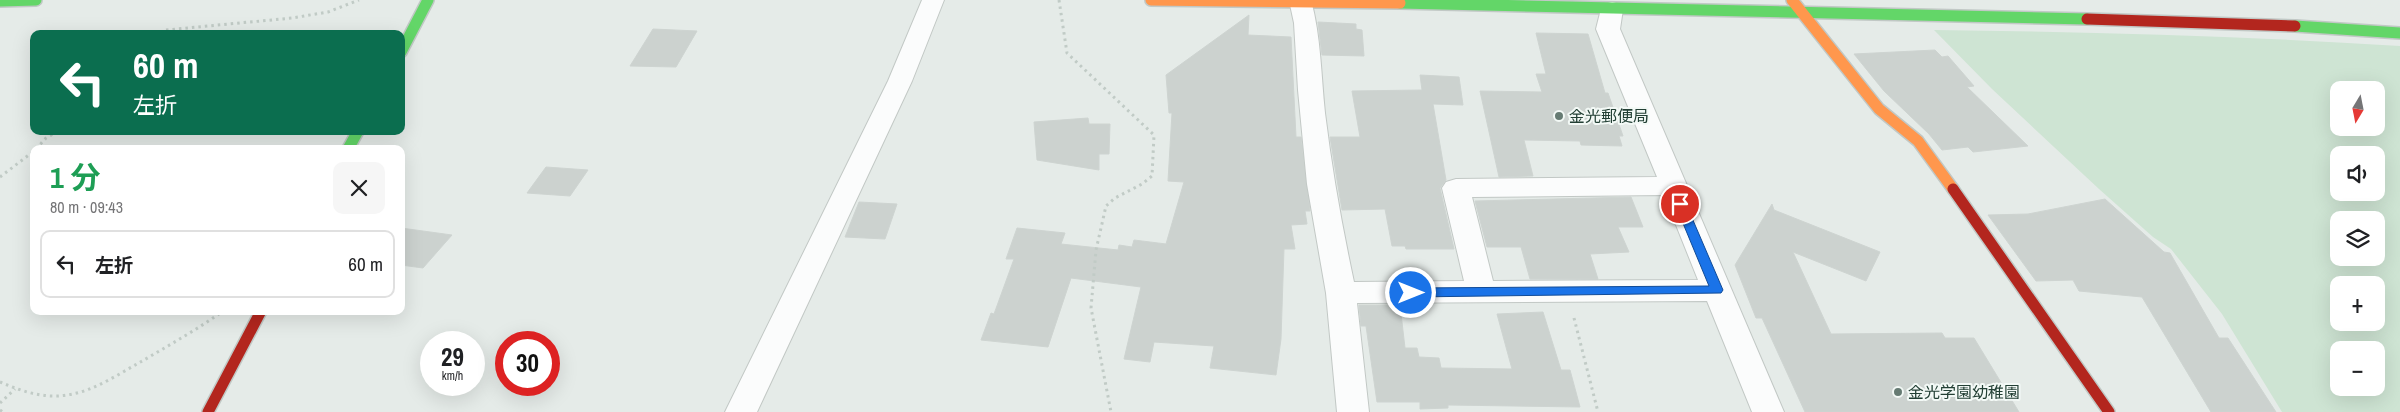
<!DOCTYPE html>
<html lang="ja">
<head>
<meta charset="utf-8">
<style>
  :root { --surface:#fff; --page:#f6f6f6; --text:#202124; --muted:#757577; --line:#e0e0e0 }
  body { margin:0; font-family:"Archivo Narrow","Noto Sans JP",sans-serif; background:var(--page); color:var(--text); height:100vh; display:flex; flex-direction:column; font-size:19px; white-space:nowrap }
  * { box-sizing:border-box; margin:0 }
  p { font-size:16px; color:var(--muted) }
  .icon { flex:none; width:28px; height:28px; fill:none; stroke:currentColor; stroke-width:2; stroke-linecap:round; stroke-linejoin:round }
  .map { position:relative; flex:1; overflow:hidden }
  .side { position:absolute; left:30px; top:145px; width:375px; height:170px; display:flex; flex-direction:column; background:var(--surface); border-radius:10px; box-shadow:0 5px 20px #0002 }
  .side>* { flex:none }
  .guide { position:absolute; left:30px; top:30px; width:375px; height:105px; border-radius:10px; box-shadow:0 5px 20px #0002; background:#0b6e4f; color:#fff; overflow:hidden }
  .needle { width:32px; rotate:190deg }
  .tools { position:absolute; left:2330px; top:81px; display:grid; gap:10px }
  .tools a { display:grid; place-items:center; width:55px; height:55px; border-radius:10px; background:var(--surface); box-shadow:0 5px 20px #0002; font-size:25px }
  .speed { position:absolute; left:420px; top:331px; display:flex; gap:10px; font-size:25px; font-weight:700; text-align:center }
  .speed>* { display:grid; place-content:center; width:65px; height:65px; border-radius:50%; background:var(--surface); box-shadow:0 5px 20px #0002; line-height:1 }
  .speed small { font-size:12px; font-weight:400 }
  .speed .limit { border:8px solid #d22; background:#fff; color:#111 }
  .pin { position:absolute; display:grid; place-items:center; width:42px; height:42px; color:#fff; margin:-21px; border:2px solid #fff; border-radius:50%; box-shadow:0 1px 5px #0007 }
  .me { position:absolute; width:55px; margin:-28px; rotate:90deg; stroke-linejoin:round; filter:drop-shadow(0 0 4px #0008) }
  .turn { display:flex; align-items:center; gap:18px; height:105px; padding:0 20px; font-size:22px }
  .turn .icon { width:65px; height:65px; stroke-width:2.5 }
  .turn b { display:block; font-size:35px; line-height:42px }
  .round { display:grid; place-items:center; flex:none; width:52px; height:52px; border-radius:10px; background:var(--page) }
  .summary { display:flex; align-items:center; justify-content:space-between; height:85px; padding:0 20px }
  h1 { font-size:30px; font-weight:700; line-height:38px; color:#1e9e55 }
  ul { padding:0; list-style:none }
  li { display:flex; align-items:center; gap:15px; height:68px; margin:0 10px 8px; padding:0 10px; border:2px solid var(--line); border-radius:10px }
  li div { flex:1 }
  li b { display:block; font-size:19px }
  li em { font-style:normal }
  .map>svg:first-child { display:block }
  .green { fill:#cee4d3; fill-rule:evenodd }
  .building { fill:#ccd2cf; stroke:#ced4d1 }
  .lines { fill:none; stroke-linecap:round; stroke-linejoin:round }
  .street-casing { stroke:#c2c8c5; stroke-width:2 }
  .fast-casing { stroke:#c1c8c5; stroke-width:14 }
  .slow-casing { stroke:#c1c8c5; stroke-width:14 }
  .jam-casing { stroke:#c1c8c5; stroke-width:14 }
  .path { stroke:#c1cbc6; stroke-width:3; stroke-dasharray:2.5 4; stroke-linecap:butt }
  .street { fill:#fbfcfc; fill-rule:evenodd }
  .fast { stroke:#63d668; stroke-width:11 }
  .slow { stroke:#ff974d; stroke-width:11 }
  .jam { stroke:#b3261e; stroke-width:11 }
  .route { fill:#1a73e8; stroke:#114b97 }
  .poi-dot { fill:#667b73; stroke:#f3f9f6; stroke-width:2 }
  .labels { text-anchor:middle; stroke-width:4; stroke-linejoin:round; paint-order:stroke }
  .poi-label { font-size:16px; fill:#223f34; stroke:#f3f9f6; text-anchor:start }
</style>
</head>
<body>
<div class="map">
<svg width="2400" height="412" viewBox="0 0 2400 412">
  <rect width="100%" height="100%" fill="#e5ebe8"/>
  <path class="green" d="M1934 30C2090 32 2245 36 2400 46V412H2282L2222 314 2171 249 2153 237 2099 189 1992 89ZM2339 90H2376V128H2339ZM2339 155H2376V192H2339ZM2339 220H2376V258H2339ZM2339 285H2376V322H2339ZM2339 350H2376V388H2339Z"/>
  <g class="building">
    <path d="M1249 15 1248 35 1291 37 1296 137H1301L1310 211H1305L1307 224 1291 225 1295 249H1284L1281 339 1276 375 1210 368 1214 346 1154 342 1150 362 1124 359 1141 287 1071 278 1048 347 981 340 991 313 994 314 1014 259H1006L1017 228 1065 233 1061 244 1118 250 1119 245 1132 247 1134 240 1166 244 1184 182 1168 181 1172 113H1169L1166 75Z"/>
    <path d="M1318 22 1356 24V29L1362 30 1364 56 1322 55Z"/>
    <path d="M653 29 697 31 676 67 630 66Z"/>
    <path d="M1536 33 1588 34 1605 93H1608L1623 136H1619L1622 146 1581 145 1580 141 1524 140 1533 176 1499 177 1480 91 1542 92 1536 74H1546Z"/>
    <path d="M1935 50 1942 57 1948 56 1974 86 1967 87 2028 146 1973 152 1968 147 1942 150 1929 134 1884 91 1854 54Z"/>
    <path d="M1420 75 1459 77 1463 105 1433 104 1446 180 1440 188 1454 249H1406L1405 246H1392L1385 209 1342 210 1330 137H1360L1352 91 1422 90Z"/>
    <path d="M1088 118 1089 124H1110L1109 154H1099V170L1037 160 1034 122Z"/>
    <path d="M546 167 588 170 570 196 527 193Z"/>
    <path d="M1631 197 1643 227H1618L1629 252 1590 254 1598 279H1530L1521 247H1487L1475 201Z"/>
    <path d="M2105 199 2164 252 2170 253 2219 338H2228L2276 412H2211L2142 297 2079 291 2073 280 2036 281 1988 215 2028 214Z"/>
    <path d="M859 202 897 204 885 239 845 237Z"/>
    <path d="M1772 204 1774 210 1880 252 1866 281 1793 252 1831 334 1942 333 1945 338H1974L2019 412H1805L1762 318H1756L1735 265Z"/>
    <path d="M401 228 452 235 423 268 401 265Z"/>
    <path d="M1359 305H1400L1405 348H1417L1419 357 1439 358 1441 368 1512 369 1497 314 1543 312 1561 370H1570L1580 407 1448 405V408L1420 409V402H1377L1366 326H1361Z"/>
  </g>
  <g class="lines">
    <defs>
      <g id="street">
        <path d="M922 0H944L912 81 757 412H725L888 81Z"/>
        <path d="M1289 0H1311C1321 37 1321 75 1325 113 1332 170 1342 226 1354 282L1464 281 1442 188 1446 182 1456 179 1657 177 1596 29 1601 9 1604 4 1612 2 1620 4 1623 9 1620 29 1784 412H1752L1707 301 1357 303 1369 412H1337L1326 293 1307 184 1298 90 1294 23ZM1664 195 1698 280 1493 281 1472 197Z"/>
      </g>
      <g id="fast">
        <path d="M0 1 36 0"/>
        <path d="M1400 3 2087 19"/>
        <path d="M2295 26 2400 33"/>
        <path d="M401 52 428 0"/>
        <path d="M348 149 358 131"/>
      </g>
      <g id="slow">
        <path d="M1151 0 1400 3"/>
        <path d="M1792 0 1879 109 1918 141 1953 189"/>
      </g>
      <g id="jam">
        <path d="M2087 19 2295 26"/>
        <path d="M1953 189 2109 412"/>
        <path d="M208 412 261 311"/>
      </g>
    </defs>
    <use href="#street" class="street-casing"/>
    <use href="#fast" class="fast-casing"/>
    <use href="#slow" class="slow-casing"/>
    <use href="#jam" class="jam-casing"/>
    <g class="path">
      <path d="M1059 0 1067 53 1154 135 1152 176 1142 184 1115 198 1106 206 1096 250 1091 308 1111 412"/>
      <path d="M166 30 292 18 328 12 359 0"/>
      <path d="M36 149 46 138 58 131"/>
      <path d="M0 177 34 151"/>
      <path d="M1574 318 1598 412"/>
      <path d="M0 382C21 391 44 399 67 395 95 391 120 373 144 360 171 344 198 329 223 311"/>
      <path d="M0 403 15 389"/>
      <path d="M0 410 3 412"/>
    </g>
    <use href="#street" class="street"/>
    <use href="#fast" class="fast"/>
    <use href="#slow" class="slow"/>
    <use href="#jam" class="jam"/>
  </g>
  <path class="route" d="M1680 200 1686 204 1723 290 1721 293 1411 297 1405 293 1411 288 1709 286 1675 204Z"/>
  <g class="poi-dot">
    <circle cx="1559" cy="116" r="5"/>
    <circle cx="1898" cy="392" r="5"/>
  </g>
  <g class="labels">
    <g class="poi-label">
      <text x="1569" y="122">金光郵便局</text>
      <text x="1908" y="398">金光学園幼稚園</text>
    </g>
  </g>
</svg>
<div class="tools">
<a><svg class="needle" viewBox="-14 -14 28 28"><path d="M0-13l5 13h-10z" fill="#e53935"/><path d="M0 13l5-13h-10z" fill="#757577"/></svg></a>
<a><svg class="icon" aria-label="sound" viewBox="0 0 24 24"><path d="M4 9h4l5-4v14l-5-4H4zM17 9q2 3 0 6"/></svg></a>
<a><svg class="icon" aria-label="layers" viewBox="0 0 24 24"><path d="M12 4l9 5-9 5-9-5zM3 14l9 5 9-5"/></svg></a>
<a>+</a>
<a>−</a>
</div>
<div class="speed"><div>29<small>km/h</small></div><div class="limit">30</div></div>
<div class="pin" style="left:1680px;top:204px;background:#d93025"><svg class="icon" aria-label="arrive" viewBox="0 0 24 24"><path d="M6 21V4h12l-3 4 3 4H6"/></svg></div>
<svg class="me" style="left:1411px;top:293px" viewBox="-20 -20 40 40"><circle r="17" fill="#1a73e8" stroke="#fff" stroke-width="3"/><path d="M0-11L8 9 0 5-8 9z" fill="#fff"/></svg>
<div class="guide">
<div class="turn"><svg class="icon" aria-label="left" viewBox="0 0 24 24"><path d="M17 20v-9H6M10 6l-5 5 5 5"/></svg><div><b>60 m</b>左折</div></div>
</div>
<section class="side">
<div class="summary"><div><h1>1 分</h1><p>80 m · 09:43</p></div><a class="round"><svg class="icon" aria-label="close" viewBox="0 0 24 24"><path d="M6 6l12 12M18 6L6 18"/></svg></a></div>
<ul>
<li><svg class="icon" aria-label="left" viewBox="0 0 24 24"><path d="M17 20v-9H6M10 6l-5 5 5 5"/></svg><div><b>左折</b></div><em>60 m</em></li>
</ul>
</section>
</div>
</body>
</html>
